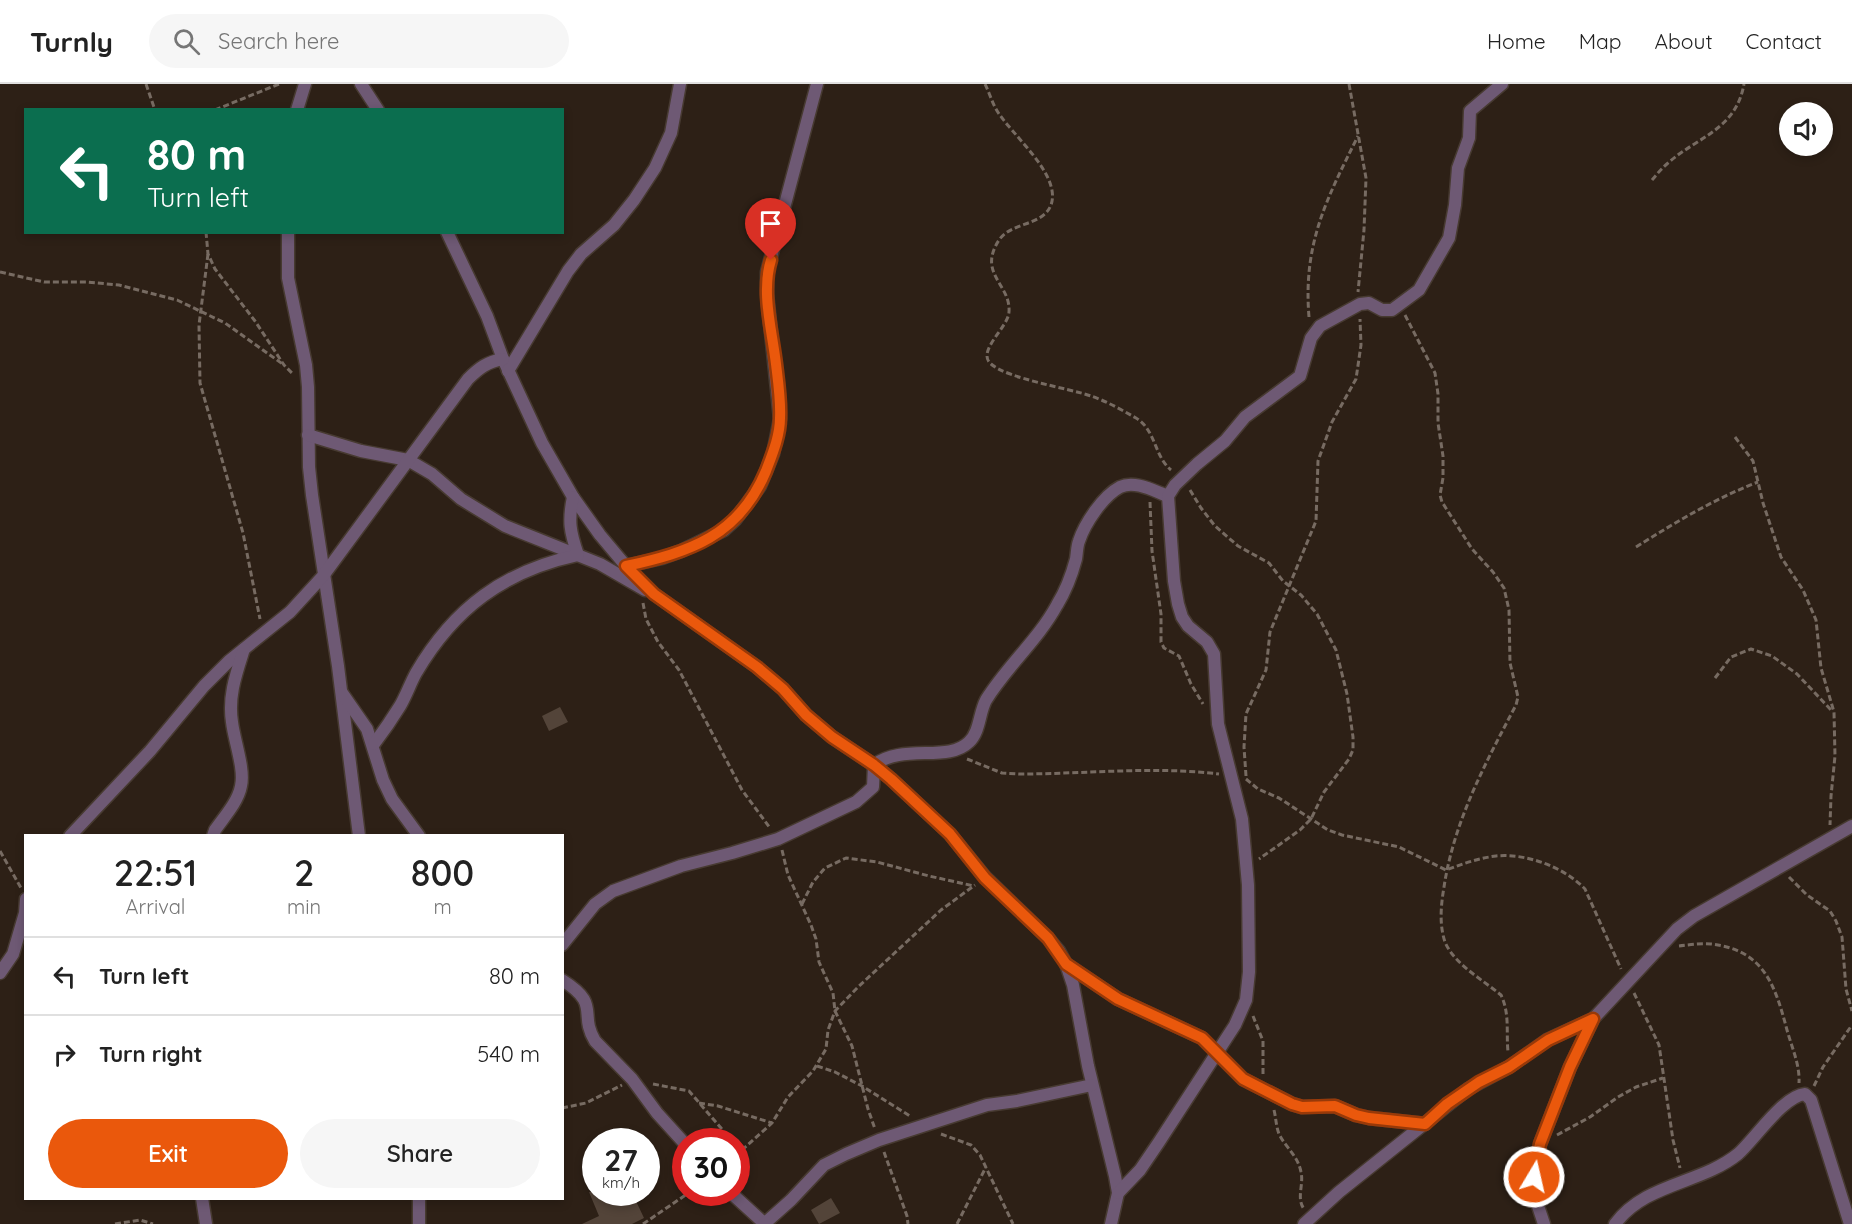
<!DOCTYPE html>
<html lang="en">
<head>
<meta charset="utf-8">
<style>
  :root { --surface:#fff; --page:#f6f6f6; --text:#222; --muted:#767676; --line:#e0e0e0; --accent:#ea580c }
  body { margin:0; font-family:Quicksand,sans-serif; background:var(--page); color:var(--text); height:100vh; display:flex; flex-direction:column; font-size:22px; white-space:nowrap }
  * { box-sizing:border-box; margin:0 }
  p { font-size:20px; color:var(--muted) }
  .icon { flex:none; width:33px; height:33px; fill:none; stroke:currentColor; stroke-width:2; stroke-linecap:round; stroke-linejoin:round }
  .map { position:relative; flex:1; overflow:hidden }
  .details { position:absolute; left:24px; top:750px; width:540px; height:366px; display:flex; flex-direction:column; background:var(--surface); border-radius:0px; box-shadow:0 3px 9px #0003 }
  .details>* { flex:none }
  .top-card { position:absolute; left:24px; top:24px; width:540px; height:126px; border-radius:0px; box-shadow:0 3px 9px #0003; background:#0b6e4f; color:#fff; overflow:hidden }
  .controls { position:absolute; left:1779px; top:18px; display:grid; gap:12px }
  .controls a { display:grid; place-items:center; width:54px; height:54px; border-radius:50%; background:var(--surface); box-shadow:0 3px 9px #0003; font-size:30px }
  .speed { position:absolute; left:582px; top:1044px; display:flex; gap:12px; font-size:30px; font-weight:700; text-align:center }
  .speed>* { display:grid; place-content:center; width:78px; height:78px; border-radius:50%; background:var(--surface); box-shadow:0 3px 9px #0003; line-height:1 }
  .speed small { font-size:15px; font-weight:400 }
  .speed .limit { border:9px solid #d22; background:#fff; color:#111 }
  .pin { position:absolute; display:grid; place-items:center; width:51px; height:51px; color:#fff; margin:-62px -26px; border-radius:50% 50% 50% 0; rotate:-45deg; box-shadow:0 0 6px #0007 }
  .pin .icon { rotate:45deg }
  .me { position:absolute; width:66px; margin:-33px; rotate:9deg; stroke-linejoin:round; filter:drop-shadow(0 0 4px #0008) }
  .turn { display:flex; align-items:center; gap:21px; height:126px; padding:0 24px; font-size:27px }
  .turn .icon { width:78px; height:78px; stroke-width:2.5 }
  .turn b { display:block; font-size:42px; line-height:51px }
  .eta { display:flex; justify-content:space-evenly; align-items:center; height:102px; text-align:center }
  .eta b { font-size:36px; font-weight:600; line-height:42px }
  .cta { display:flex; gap:12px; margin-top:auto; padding:12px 24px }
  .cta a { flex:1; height:69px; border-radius:36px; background:var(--accent); color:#fff; font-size:24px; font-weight:600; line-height:69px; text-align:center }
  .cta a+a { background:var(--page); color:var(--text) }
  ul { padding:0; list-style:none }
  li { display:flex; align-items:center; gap:18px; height:78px; padding:0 24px; border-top:2px solid var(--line) }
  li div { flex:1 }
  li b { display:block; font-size:22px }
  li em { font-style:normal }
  header { display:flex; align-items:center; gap:36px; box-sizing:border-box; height:84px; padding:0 30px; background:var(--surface); border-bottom:2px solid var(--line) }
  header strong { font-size:28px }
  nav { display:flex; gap:33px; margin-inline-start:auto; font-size:21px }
  .search { width:420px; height:54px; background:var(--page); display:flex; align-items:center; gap:15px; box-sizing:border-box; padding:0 21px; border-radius:33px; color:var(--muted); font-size:22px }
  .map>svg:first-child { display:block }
  .building { fill:#534439 }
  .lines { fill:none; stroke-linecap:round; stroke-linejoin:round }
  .minor-casing { stroke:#473a31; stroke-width:15 }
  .path { stroke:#776b62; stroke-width:3; stroke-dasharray:6 3; stroke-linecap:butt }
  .minor { stroke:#6e5974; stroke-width:12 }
  .route-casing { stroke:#983908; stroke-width:15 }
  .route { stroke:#ea580c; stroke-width:10 }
</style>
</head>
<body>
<header>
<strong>Turnly</strong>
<div class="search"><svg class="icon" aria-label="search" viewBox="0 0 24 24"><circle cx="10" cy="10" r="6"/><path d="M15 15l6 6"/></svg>Search here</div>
<nav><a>Home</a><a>Map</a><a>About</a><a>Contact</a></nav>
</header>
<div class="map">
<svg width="1852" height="1140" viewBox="0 0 1852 1140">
  <rect width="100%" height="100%" fill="#2d2016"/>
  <g class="building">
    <path d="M560 623 568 638 549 647 542 632Z"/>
    <path d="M589 1108H624L628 1118 635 1115 644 1134 632 1140H582L599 1132Z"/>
    <path d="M831 1114 840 1129 819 1140 811 1126Z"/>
  </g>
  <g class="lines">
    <defs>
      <g id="minor">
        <path d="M361 0 378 26"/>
        <path d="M297 26 305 0"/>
        <path d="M288 148V194L306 281 308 303 309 383 312 411 338 582 359 752"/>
        <path d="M447 148 487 232 503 275 542 359 573 413 600 451 626 482 654 510 757 583 783 605 806 631 832 653 874 681 891 695 950 750 985 793 1048 854 1059 867 1066 880 1073 901 1088 982 1115 1092 1118 1109 1111 1140"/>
        <path d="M508 287 568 187 581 170 614 141 634 116 655 84 671 49 680 0"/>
        <path d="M308 351 361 367 408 376 432 390 461 415 505 442 600 480 645 506"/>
        <path d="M626 482 662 474 681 467 724 446 735 436 760 402 773 370 780 335 767 210V188L817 0"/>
        <path d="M342 609 367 645 383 696 392 715 419 752"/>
        <path d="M374 660C383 648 392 635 400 622 406 612 410 600 416 589 454 524 504 487 578 471 570 448 568 437 573 413"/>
        <path d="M70 752 150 667 204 602 229 577 290 528 323 492 468 295C479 284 487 278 503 275"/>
        <path d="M213 752 215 746C224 733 238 718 241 702 245 685 234 656 232 638 228 612 236 590 244 565"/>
        <path d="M562 861 595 820 613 807 681 782 732 769 778 755 856 718 873 703 874 681C903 659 948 679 969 658 980 648 979 629 986 616 1007 582 1038 556 1057 521 1065 508 1072 490 1076 475 1077 469 1077 462 1079 457 1085 439 1103 412 1120 403 1135 396 1154 407 1168 412"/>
        <path d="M1066 880 1118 915 1202 954 1243 995 1292 1020 1302 1023 1335 1022 1356 1031 1369 1034 1425 1040"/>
        <path d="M0 889 13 870 25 829 26 815"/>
        <path d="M562 896C602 921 578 929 595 957L632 995 657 1029 686 1061"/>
        <path d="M730 1108 765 1140"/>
        <path d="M1118 1109 1140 1086 1159 1058 1235 941 1246 916 1249 888 1248 801 1242 735 1218 640 1214 570 1207 558 1188 542 1182 533 1178 520 1174 497 1168 412 1175 401 1197 380 1225 357 1245 333 1300 292 1311 254 1320 242 1360 220 1369 219 1382 226H1392L1419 206 1449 154 1455 121 1458 84 1469 54 1470 27 1502 0"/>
        <path d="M202 1114 206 1140"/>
        <path d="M419 1140V1114"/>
        <path d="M764 1140 791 1116 824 1081 846 1070 879 1056 987 1021 1017 1017 1092 1001"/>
        <path d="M1304 1140 1339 1108 1468 1005 1509 983 1547 956 1593 935"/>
        <path d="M1544 1140 1538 1122 1535 1093 1540 1060 1570 983 1593 935 1677 845 1694 832 1852 742"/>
        <path d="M1615 1140C1645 1099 1701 1100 1738 1070 1755 1055 1783 1012 1805 1010L1811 1016 1850 1140"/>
      </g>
    </defs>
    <use href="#minor" class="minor-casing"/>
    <g class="path">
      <path d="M146 0 155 26"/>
      <path d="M985 0C989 8 992 18 996 25 1010 50 1062 90 1051 121 1043 142 1011 138 999 156 977 190 1011 200 1009 228 1008 244 976 267 991 280 1008 295 1068 304 1091 312 1106 317 1122 326 1136 334 1156 346 1154 372 1171 386"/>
      <path d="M1349 0 1366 94 1364 146 1358 208"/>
      <path d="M215 26 279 0"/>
      <path d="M1652 96C1657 90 1662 84 1668 79 1697 53 1736 46 1744 0"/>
      <path d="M206 148 208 170 215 185 255 237 284 281 293 290"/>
      <path d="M208 170 199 241 200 299 243 449 260 535"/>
      <path d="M0 188 44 198H86L119 201 177 216 225 239 284 281"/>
      <path d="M1405 231 1435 289 1438 310V339L1443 372V394L1440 411 1442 418 1472 465 1493 488 1504 504 1509 526 1510 579 1518 613 1516 621C1485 680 1454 737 1444 803 1441 821 1439 840 1445 858 1454 880 1483 896 1501 911 1510 930 1506 948 1508 968"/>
      <path d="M1309 233C1303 160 1326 116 1358 52"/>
      <path d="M1735 353 1753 377 1763 419 1781 473 1803 506 1816 536 1821 584 1834 628 1835 672 1831 712 1830 741"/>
      <path d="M1190 406 1201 424 1215 442 1238 462 1269 479 1283 497 1301 511 1317 530 1336 566 1347 610 1353 653V666L1349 675 1324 708 1311 735 1300 746 1259 775"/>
      <path d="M1150 418 1152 467 1161 530V558L1164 564 1179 572 1191 600 1203 620"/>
      <path d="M1636 463C1676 438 1714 415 1758 398"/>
      <path d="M643 519 646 535 658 558 679 586 742 706 770 744"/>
      <path d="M1715 594 1731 573 1751 565 1772 572 1797 590 1832 627"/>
      <path d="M967 675 1002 689 1019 690C1086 690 1152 682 1219 690"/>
      <path d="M1246 692 1244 663 1246 630 1266 586 1270 548 1316 437 1318 377 1332 338 1356 295 1361 261 1360 235"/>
      <path d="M1246 695 1258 705 1279 714 1328 746 1342 751 1399 763 1446 786C1462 780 1479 774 1496 772 1526 769 1564 783 1585 805L1621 885"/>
      <path d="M782 766 788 791 811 841 816 855 819 878 833 909 835 927 852 962 868 1025 875 1045"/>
      <path d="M0 767 21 804"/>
      <path d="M1789 793 1807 811 1830 827 1836 837 1842 853 1846 905 1852 927"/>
      <path d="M802 820 813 798 825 784 846 774 877 778 929 792 974 802"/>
      <path d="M1679 862C1689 861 1701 859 1711 860 1764 866 1775 901 1787 946 1792 964 1800 981 1799 999"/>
      <path d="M1634 909 1659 961 1673 1056 1680 1084"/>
      <path d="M1253 932 1263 957V992"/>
      <path d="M817 982 835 988 862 1002 910 1032"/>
      <path d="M653 1000 689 1007 733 1058"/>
      <path d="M1814 1002 1823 983 1852 941"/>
      <path d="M699 1019 718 1022 772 1039"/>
      <path d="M562 1024 586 1019 622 1001"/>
      <path d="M1274 1026C1276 1034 1276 1042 1279 1050 1286 1064 1298 1072 1301 1088 1304 1101 1296 1114 1304 1125"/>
      <path d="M941 1050 971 1061 980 1071 1013 1140"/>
      <path d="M1557 1051 1590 1033 1618 1013 1636 1003 1663 994"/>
      <path d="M736 1061 742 1066"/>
      <path d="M884 1068 907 1132 908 1140"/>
      <path d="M736 1073 742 1066 772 1039 788 1013 813 987 826 965 828 946 835 927 858 903 941 826 975 801"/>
      <path d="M115 1140 140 1136 153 1140"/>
      <path d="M643 1140 690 1108"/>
      <path d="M957 1140 986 1083"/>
    </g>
    <use href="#minor" class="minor"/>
  </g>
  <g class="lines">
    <defs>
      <path id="route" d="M771 176C761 208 772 246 776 280 778 297 781 317 780 334 780 352 772 371 766 387 739 452 690 468 626 482L654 510 757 583 783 605 806 631 832 653 874 681 891 695 950 750 985 794 1048 854 1066 880 1118 915 1202 954 1243 995 1292 1020 1302 1023 1335 1022 1356 1031 1369 1034 1425 1040 1447 1020 1479 998 1509 983 1548 956 1593 935 1570 983 1540 1060 1534 1093"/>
    </defs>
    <use href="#route" class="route-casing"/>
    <use href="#route" class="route"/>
  </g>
</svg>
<div class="controls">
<a><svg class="icon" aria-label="sound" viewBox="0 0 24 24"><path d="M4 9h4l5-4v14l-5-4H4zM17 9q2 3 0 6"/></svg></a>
</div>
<div class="speed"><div>27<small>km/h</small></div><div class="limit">30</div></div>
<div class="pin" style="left:771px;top:176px;background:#d93025"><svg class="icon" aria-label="arrive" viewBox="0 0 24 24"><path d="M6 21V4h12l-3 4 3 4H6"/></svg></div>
<svg class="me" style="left:1534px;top:1093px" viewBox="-20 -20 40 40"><circle r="17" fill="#ea580c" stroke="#fff" stroke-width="3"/><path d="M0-11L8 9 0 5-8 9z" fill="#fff"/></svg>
<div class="top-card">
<div class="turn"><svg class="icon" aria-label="left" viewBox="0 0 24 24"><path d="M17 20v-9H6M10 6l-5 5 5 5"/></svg><div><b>80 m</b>Turn left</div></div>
</div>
<section class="details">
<div class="eta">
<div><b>22:51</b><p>Arrival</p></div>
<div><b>2</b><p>min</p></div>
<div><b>800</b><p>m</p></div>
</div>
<ul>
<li><svg class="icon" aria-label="left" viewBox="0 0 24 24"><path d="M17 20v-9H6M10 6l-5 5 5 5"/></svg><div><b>Turn left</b></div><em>80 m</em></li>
<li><svg class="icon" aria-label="right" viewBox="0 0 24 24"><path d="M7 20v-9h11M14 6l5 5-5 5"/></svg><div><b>Turn right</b></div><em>540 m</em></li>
</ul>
<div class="cta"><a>Exit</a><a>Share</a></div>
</section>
</div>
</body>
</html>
